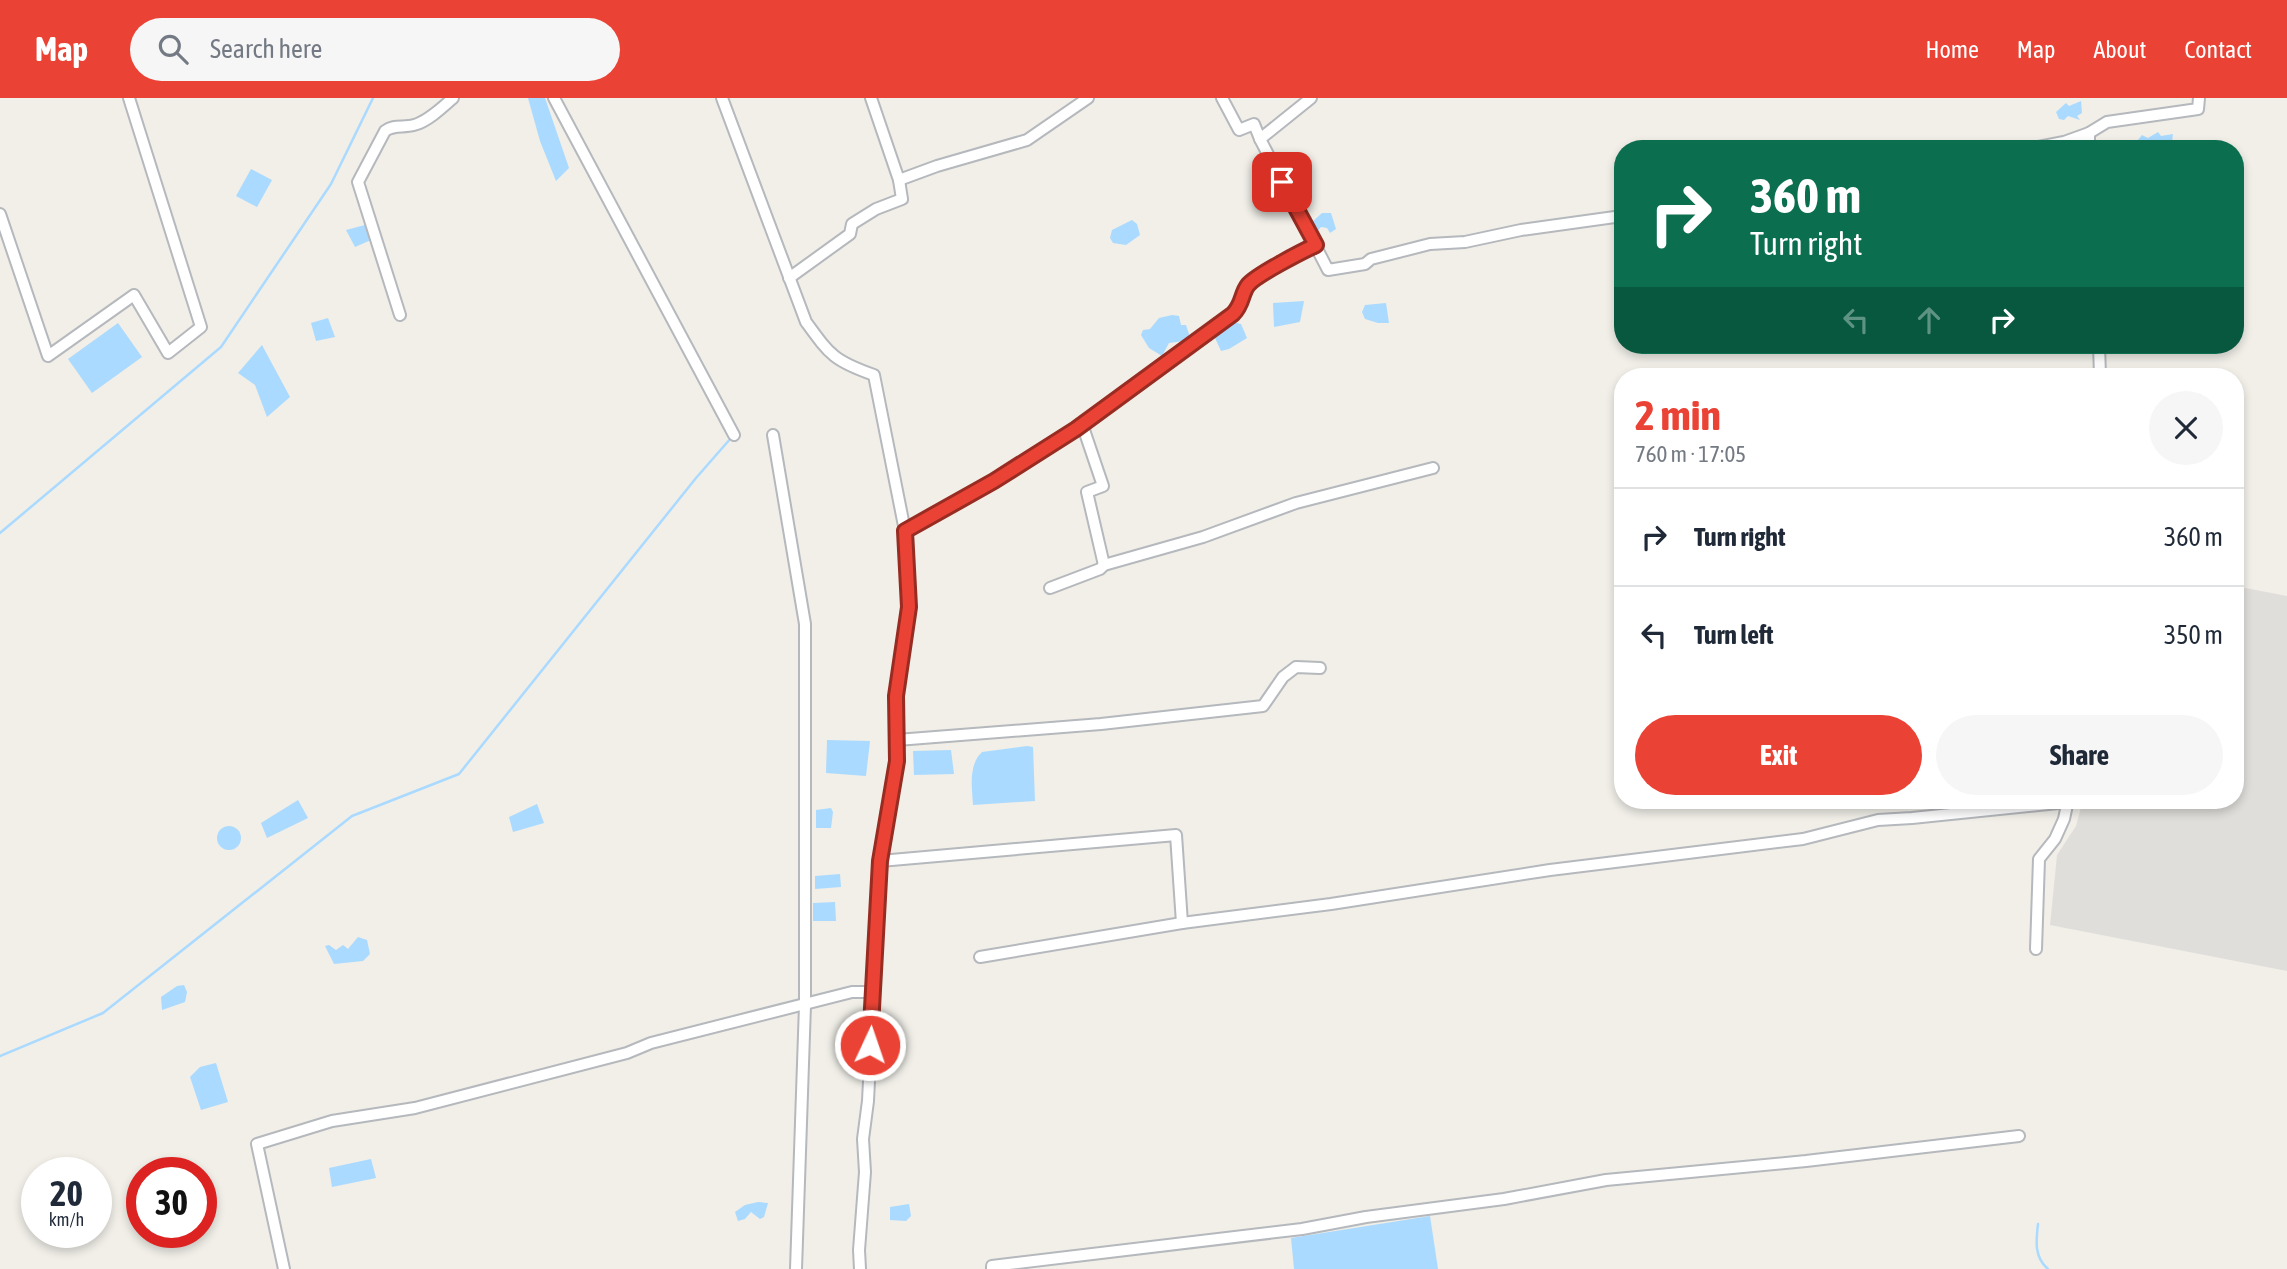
<!DOCTYPE html>
<html lang="en">
<head>
<meta charset="utf-8">
<style>
  :root { --surface:#fff; --page:#f6f6f7; --text:#1f2937; --muted:#747a83; --line:#e0e1e3; --accent:#ea4335 }
  body { margin:0; font-family:"Asap Condensed",sans-serif; background:var(--page); color:var(--text); height:100vh; display:flex; flex-direction:column; font-size:26px; white-space:nowrap }
  * { box-sizing:border-box; margin:0 }
  p { font-size:23px; color:var(--muted) }
  .icon { flex:none; width:38px; height:38px; fill:none; stroke:currentColor; stroke-width:2; stroke-linecap:round; stroke-linejoin:round }
  .map { position:relative; flex:1; overflow:hidden }
  .details { position:absolute; left:1614px; top:270px; width:630px; height:441px; display:flex; flex-direction:column; background:var(--surface); border-radius:28px; box-shadow:0 4px 10px #0003 }
  .details>* { flex:none }
  .hud { position:absolute; left:1614px; top:42px; width:630px; height:214px; border-radius:28px; box-shadow:0 4px 10px #0003; background:#0b6e4f; color:#fff; overflow:hidden }
  .speed { position:absolute; left:21px; top:1059px; display:flex; gap:14px; font-size:35px; font-weight:700; text-align:center }
  .speed>* { display:grid; place-content:center; width:91px; height:91px; border-radius:50%; background:var(--surface); box-shadow:0 4px 10px #0003; line-height:1 }
  .speed small { font-size:18px; font-weight:400 }
  .speed .limit { border:10px solid #d22; background:#fff; color:#111 }
  .pin { position:absolute; display:grid; place-items:center; width:60px; height:60px; color:#fff; margin:-30px; border-radius:14px; box-shadow:0 4px 10px #0006 }
  .me { position:absolute; width:77px; margin:-38px; rotate:3deg; stroke-linejoin:round; filter:drop-shadow(0 0 5px #0008) }
  .turn { display:flex; align-items:center; gap:24px; height:147px; padding:0 21px; font-size:32px }
  .turn .icon { width:91px; height:91px; stroke-width:2.5 }
  .turn b { display:block; font-size:49px; line-height:60px }
  .lanes { display:flex; align-items:center; height:66px; padding:0 21px; background:#0003; justify-content:center; gap:35px; direction:ltr }
  .lanes .off { opacity:.35 }
  .round { display:grid; place-items:center; flex:none; width:74px; height:74px; border-radius:37px; background:var(--page) }
  .overview { display:flex; align-items:center; justify-content:space-between; height:119px; padding:0 21px }
  h1 { font-size:42px; font-weight:700; line-height:52px; color:var(--accent) }
  .action { display:flex; gap:14px; margin-top:auto; padding:14px 21px }
  .action a { flex:1; height:80px; border-radius:42px; background:var(--accent); color:#fff; font-size:28px; font-weight:700; line-height:80px; text-align:center }
  .action a+a { background:var(--page); color:var(--text) }
  ul { padding:0; list-style:none }
  li { display:flex; align-items:center; gap:21px; height:98px; padding:0 21px; border-top:2px solid var(--line) }
  li div { flex:1 }
  li b { display:block; font-size:26px }
  li em { font-style:normal }
  header { display:flex; align-items:center; gap:42px; box-sizing:border-box; height:98px; padding:0 35px; background:var(--accent); color:#fff }
  header strong { font-size:33px }
  nav { display:flex; gap:38px; margin-inline-start:auto; font-size:24px }
  .search { width:490px; height:63px; background:var(--page); display:flex; align-items:center; gap:18px; box-sizing:border-box; padding:0 24px; border-radius:38px; color:var(--muted); font-size:26px }
  .map>svg:first-child { display:block }
  .industrial { fill:#e0deda }
  .water { fill:#aadaff }
  .lines { fill:none; stroke-linecap:round; stroke-linejoin:round }
  .stream { stroke:#aadaff; stroke-width:2.5 }
  .minor-casing { stroke:#b5b8bc; stroke-width:14 }
  .minor { stroke:#fff; stroke-width:10 }
  .route-casing { stroke:#982c22; stroke-width:18 }
  .route { stroke:#ea4335; stroke-width:12 }
</style>
</head>
<body>
<header>
<strong>Map</strong>
<div class="search"><svg class="icon" aria-label="search" viewBox="0 0 24 24"><circle cx="10" cy="10" r="6"/><path d="M15 15l6 6"/></svg>Search here</div>
<nav><a>Home</a><a>Map</a><a>About</a><a>Contact</a></nav>
</header>
<div class="map">
<svg width="2287" height="1171" viewBox="0 0 2287 1171">
  <rect width="100%" height="100%" fill="#f1efe8"/>
  <path class="industrial" d="M2235 488 2287 498V873L2050 827 2057 757 2076 728 2083 702H2235Z"/>
  <g class="water">
    <path d="M528 0H545L569 70 556 83 540 43Z"/>
    <path d="M2081 3 2082 15 2077 18 2080 22 2068 18 2064 22 2059 21 2056 14 2066 5 2069 8Z"/>
    <path d="M2158 34 2161 38 2173 36 2171 51H2157L2152 48 2150 51H2137L2138 42 2142 37 2148 40Z"/>
    <path d="M251 71 272 82 257 109 236 98Z"/>
    <path d="M1322 115H1331L1336 131 1330 135 1327 130 1321 129 1315 136 1310 126Z"/>
    <path d="M1132 122 1137 126 1140 137 1126 147 1113 145 1110 140 1112 132Z"/>
    <path d="M365 127 371 142 355 149 346 132Z"/>
    <path d="M1304 203 1300 224 1274 229 1273 205Z"/>
    <path d="M1386 205 1389 225H1378L1365 221 1362 214 1365 207Z"/>
    <path d="M1172 217 1179 218 1181 227H1186L1190 239 1184 243 1169 245 1162 258 1149 250 1141 237 1143 232 1150 231 1159 220Z"/>
    <path d="M328 220 335 239 316 243 311 225Z"/>
    <path d="M1233 224 1241 226 1247 240 1229 251 1221 253 1215 240 1217 236Z"/>
    <path d="M118 225 142 259 92 295 68 261Z"/>
    <path d="M262 247 290 299 267 319 255 287 238 275Z"/>
    <path d="M827 642 870 643 866 678 826 675Z"/>
    <path d="M1027 648 1033 649 1035 703 973 707C972 690 968 667 982 654Z"/>
    <path d="M951 652 954 676 914 677 913 653Z"/>
    <path d="M298 702 308 720 267 740 261 725Z"/>
    <path d="M537 706 544 725 513 734 509 719Z"/>
    <path d="M831 710 833 714 831 730H816V712Z"/>
    <circle cx="229" cy="740" r="12"/>
    <path d="M840 776 841 789 815 791V778Z"/>
    <path d="M835 804 836 823H813V805Z"/>
    <path d="M358 839 367 842 370 856 363 863 334 866 325 848 329 847 336 852 343 847 348 851Z"/>
    <path d="M184 887 187 894 185 904 162 912 161 899 177 888Z"/>
    <path d="M216 965 228 1004 201 1012 190 979 200 969Z"/>
    <path d="M371 1061 376 1080 332 1089 329 1070Z"/>
    <path d="M758 1104 768 1105 764 1119 760 1121 751 1114 745 1121 738 1123 735 1114 745 1107Z"/>
    <path d="M909 1106 911 1118 906 1123 890 1122V1109Z"/>
    <path d="M1430 1118 1438 1171H1294L1291 1140Z"/>
  </g>
  <g class="lines">
    <g class="stream">
      <path d="M0 435 221 249 331 86 373 0"/>
      <path d="M0 958 103 915 352 718 459 676 696 380 731 340"/>
      <path d="M2038 1126C2036 1143 2034 1159 2048 1171"/>
    </g>
    <defs>
      <g id="minor">
        <path d="M554 0 734 337"/>
        <path d="M722 0 806 224C830 257 834 263 874 277L905 433 909 509 896 598 897 663 880 763 868 1003 863 1041 865 1074 859 1152 860 1171"/>
        <path d="M1222 0 1239 32 1254 26 1260 41 1328 172 1365 166 1371 161 1430 146 1465 144 1521 132 1622 118"/>
        <path d="M2089 35V51"/>
        <path d="M1260 41 1311 0"/>
        <path d="M2027 51 2064 44 2089 35 2107 24 2198 11 2199 0"/>
        <path d="M899 82 937 68 1027 42 1088 0"/>
        <path d="M0 116 48 258 134 197 168 255 201 229 129 0"/>
        <path d="M789 180 850 136 852 126 876 111 902 101 899 82 871 0"/>
        <path d="M400 217 358 84 385 33C394 26 403 30 414 27 427 24 443 9 453 0"/>
        <path d="M2099 247 2100 278"/>
        <path d="M1082 326 1103 388 1087 394 1104 467"/>
        <path d="M773 337 805 526V907L796 1171"/>
        <path d="M905 433 994 383 1076 331 1232 216C1243 206 1241 196 1248 187 1255 177 1303 153 1316 147"/>
        <path d="M1050 490 1100 471 1104 467 1203 439 1296 405 1433 370"/>
        <path d="M897 642 1101 626 1263 608 1283 579 1296 569 1320 570"/>
        <path d="M880 763 1176 737 1182 825 1331 806 1550 772 1803 741 1878 722 1912 720 2068 704"/>
        <path d="M2036 851 2039 761 2055 741 2064 721 2068 702"/>
        <path d="M980 859 1182 825"/>
        <path d="M284 1171 257 1046 332 1023 415 1010 627 955 651 945 852 894H874"/>
        <path d="M992 1171V1168L1302 1131 1366 1119 1504 1101 1606 1082 1806 1063 2019 1038"/>
      </g>
    </defs>
    <use href="#minor" class="minor-casing"/>
    <use href="#minor" class="minor"/>
  </g>
  <g class="lines">
    <defs>
      <path id="route" d="M870 947 880 763 897 663 896 598 909 509 905 433 994 383 1076 331 1233 216C1243 206 1241 196 1248 187 1256 177 1303 153 1316 147L1282 84"/>
    </defs>
    <use href="#route" class="route-casing"/>
    <use href="#route" class="route"/>
  </g>
</svg>
<div class="speed"><div>20<small>km/h</small></div><div class="limit">30</div></div>
<div class="pin" style="left:1282px;top:84px;background:#d93025"><svg class="icon" aria-label="arrive" viewBox="0 0 24 24"><path d="M6 21V4h12l-3 4 3 4H6"/></svg></div>
<svg class="me" style="left:870px;top:947px" viewBox="-20 -20 40 40"><circle r="17" fill="#ea4335" stroke="#fff" stroke-width="3"/><path d="M0-11L8 9 0 5-8 9z" fill="#fff"/></svg>
<div class="hud">
<div class="turn"><svg class="icon" aria-label="right" viewBox="0 0 24 24"><path d="M7 20v-9h11M14 6l5 5-5 5"/></svg><div><b>360 m</b>Turn right</div></div>
<div class="lanes"><svg class="icon off" aria-label="left" viewBox="0 0 24 24"><path d="M17 20v-9H6M10 6l-5 5 5 5"/></svg><svg class="icon off" aria-label="ahead" viewBox="0 0 24 24"><path d="M12 20V5M6 11l6-6 6 6"/></svg><svg class="icon" aria-label="right" viewBox="0 0 24 24"><path d="M7 20v-9h11M14 6l5 5-5 5"/></svg></div>
</div>
<section class="details">
<div class="overview"><div><h1>2 min</h1><p>760 m · 17:05</p></div><a class="round"><svg class="icon" aria-label="close" viewBox="0 0 24 24"><path d="M6 6l12 12M18 6L6 18"/></svg></a></div>
<ul>
<li><svg class="icon" aria-label="right" viewBox="0 0 24 24"><path d="M7 20v-9h11M14 6l5 5-5 5"/></svg><div><b>Turn right</b></div><em>360 m</em></li>
<li><svg class="icon" aria-label="left" viewBox="0 0 24 24"><path d="M17 20v-9H6M10 6l-5 5 5 5"/></svg><div><b>Turn left</b></div><em>350 m</em></li>
</ul>
<div class="action"><a>Exit</a><a>Share</a></div>
</section>
</div>
</body>
</html>
